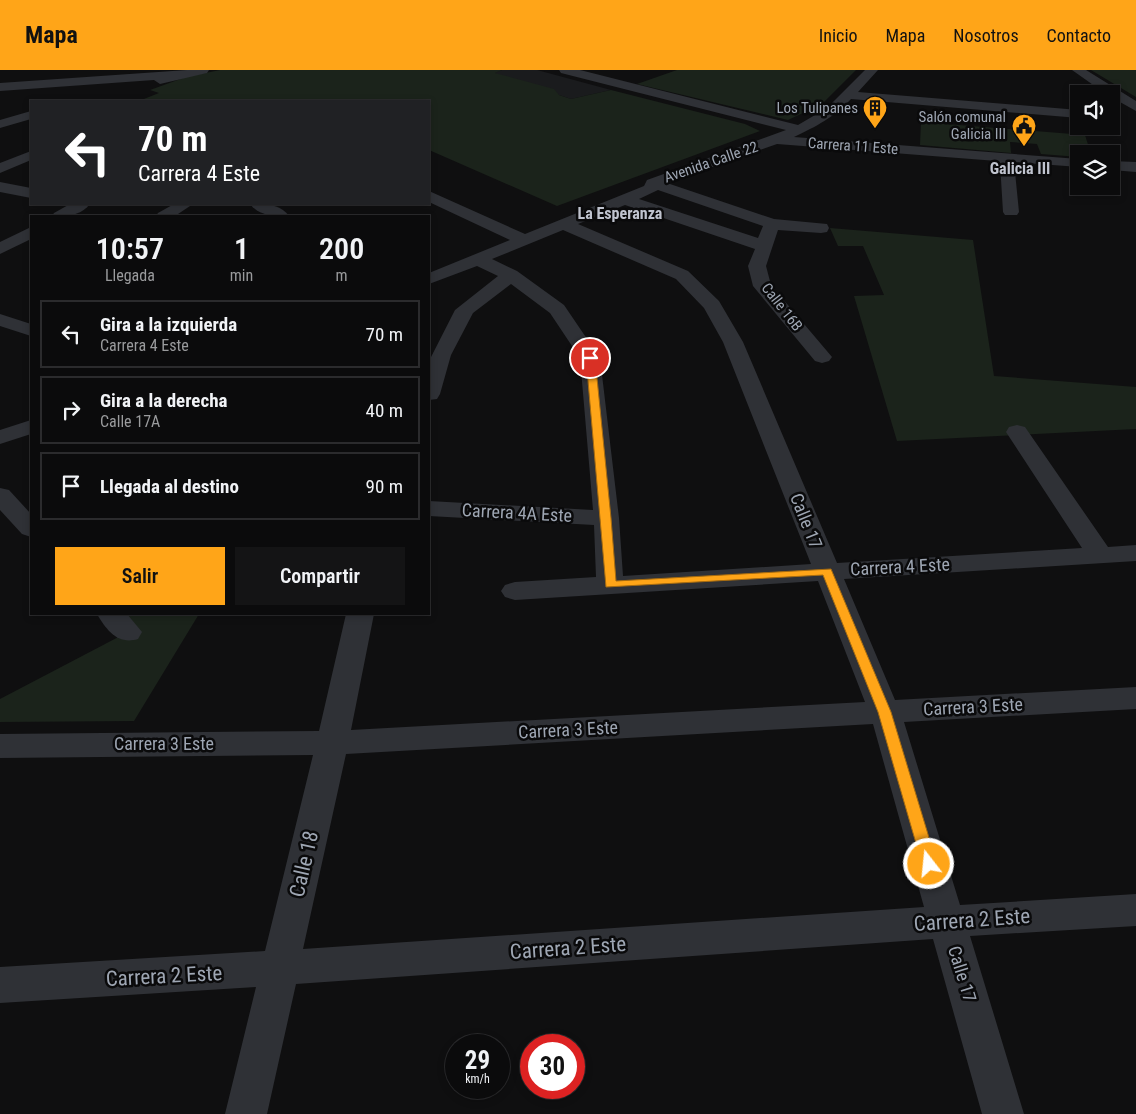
<!DOCTYPE html>
<html lang="es">
<head>
<meta charset="utf-8">
<style>
  :root { --surface:#0b0b0c; --page:#141415; --text:#f1f3f6; --muted:#9a9b9d; --line:#2b2b2d; --accent:#ffa518 }
  body { margin:0; font-family:"Roboto Condensed",sans-serif; background:var(--page); color:var(--text); height:100vh; display:flex; flex-direction:column; font-size:19px; white-space:nowrap }
  * { box-sizing:border-box; margin:0 }
  p { font-size:16px; color:var(--muted) }
  .icon { flex:none; width:28px; height:28px; fill:none; stroke:currentColor; stroke-width:2; stroke-linecap:round; stroke-linejoin:round }
  .map { position:relative; flex:1; overflow:hidden }
  .drawer { position:absolute; left:30px; top:145px; width:400px; height:400px; display:flex; flex-direction:column; background:var(--surface); border-radius:0px; box-shadow:0 2px 8px #0003,0 0 0 1px var(--line) }
  .drawer>* { flex:none }
  .top-card { position:absolute; left:30px; top:30px; width:400px; height:105px; border-radius:0px; box-shadow:0 2px 8px #0003,0 0 0 1px var(--line); background:#202124; color:#fff; overflow:hidden }
  .tools { position:absolute; left:1070px; top:15px; display:grid; gap:10px }
  .tools a { display:grid; place-items:center; width:50px; height:50px; border-radius:0px; background:var(--surface); box-shadow:0 2px 8px #0003,0 0 0 1px var(--line); font-size:25px }
  .speed { position:absolute; left:445px; top:964px; display:flex; gap:10px; font-size:25px; font-weight:700; text-align:center }
  .speed>* { display:grid; place-content:center; width:65px; height:65px; border-radius:50%; background:var(--surface); box-shadow:0 2px 8px #0003,0 0 0 1px var(--line); line-height:1 }
  .speed small { font-size:12px; font-weight:400 }
  .speed .limit { border:8px solid #d22; background:#fff; color:#111 }
  .pin { position:absolute; display:grid; place-items:center; width:42px; height:42px; color:#fff; margin:-21px; border:2px solid #fff; border-radius:50%; box-shadow:0 1px 5px #0007 }
  .me { position:absolute; width:55px; margin:-28px; rotate:344deg; stroke-linejoin:round; filter:drop-shadow(0 0 4px #0008) }
  .turn { display:flex; align-items:center; gap:18px; height:105px; padding:0 25px; font-size:22px }
  .turn .icon { width:65px; height:65px; stroke-width:2.5 }
  .turn b { display:block; font-size:35px; line-height:42px }
  .eta { display:flex; justify-content:space-evenly; align-items:center; height:85px; text-align:center }
  .eta b { font-size:30px; font-weight:600; line-height:35px }
  .action { display:flex; gap:10px; margin-top:auto; padding:10px 25px }
  .action a { flex:1; height:58px; border-radius:0px; background:var(--accent); color:#111; font-size:20px; font-weight:600; line-height:58px; text-align:center }
  .action a+a { background:var(--page); color:var(--text) }
  ul { padding:0; list-style:none }
  li { display:flex; align-items:center; gap:15px; height:68px; margin:0 10px 8px; padding:0 15px; border:2px solid var(--line); border-radius:0px }
  li div { flex:1 }
  li b { display:block; font-size:19px }
  li em { font-style:normal }
  header { display:flex; align-items:center; gap:30px; box-sizing:border-box; height:70px; padding:0 25px; background:var(--accent); color:#111 }
  header strong { font-size:24px }
  nav { display:flex; gap:28px; margin-inline-start:auto; font-size:18px }
  .map>svg:first-child { display:block }
  .built { fill:#1a1b1d }
  .green { fill:#1b231b }
  .lines { fill:none; stroke-linecap:round; stroke-linejoin:round }
  .street { fill:#2f3136; fill-rule:evenodd }
  .route { fill:#ffa518; stroke:#a66b10 }
  .labels { text-anchor:middle; stroke-width:5; stroke-linejoin:round; paint-order:stroke }
  .far-poi-label { font-size:15px; fill:#9ea6b3; stroke:#0a0a0b; text-anchor:end }
  .far-street-label { font-size:15px; fill:#9ea6b3; stroke:#0a0a0b }
  .far-neighbourhood-label { font-size:16px; font-weight:bold; fill:#c0c4cf; stroke:#0a0a0b }
  .street-label { font-size:18px; fill:#9ea6b3; stroke:#0a0a0b }
  .near-street-label { font-size:21px; fill:#9ea6b3; stroke:#0a0a0b }
</style>
</head>
<body>
<header>
<strong>Mapa</strong>
<nav><a>Inicio</a><a>Mapa</a><a>Nosotros</a><a>Contacto</a></nav>
</header>
<div class="map">
<svg width="1136" height="1044" viewBox="0 0 1136 1044">
  <rect width="100%" height="100%" fill="#0f0f10"/>
  <path class="built" d="M502 0H537L611 20 571 29 494 3Z"/>
  <g class="green">
    <path d="M220 0H502L495 3 554 19 559 25 571 29 611 20 745 54 760 61 557 136 429 80V31H318L312 29 308 31H139L159 23 150 20 186 7Z"/>
    <path d="M677 0H856L822 34 788 50 637 14Z"/>
    <path d="M1091 0H1136V27Z"/>
    <path d="M921 52 1085 65 1091 84H1079V87L1041 84 1037 74 1010 72 1011 83 920 75Z"/>
    <path d="M830 158 973 170 994 306 1136 317V359L897 371 854 226 884 225 863 176H838Z"/>
    <path d="M124 544H199L134 651 0 652V629L128 562Z"/>
  </g>
  <g class="lines">
    <g class="street">
      <path d="M187 0H209L207 3 160 14 154 10 0 21V13Z"/>
      <path d="M559 0H580L798 55 827 38 865 0H878L858 22 1079 40V48L851 29C833 48 817 56 794 67L1079 89V97L1014 92 1019 142 1017 145H1005L1003 142 1000 93 997 91 777 74 667 113 774 149 827 154 829 158 827 162 821 163 778 160 766 196 771 215 832 287 829 291 822 293 815 291 753 216 748 196 755 179 625 135 578 154 688 201 719 231 743 272 837 493 1082 478 1006 362 1009 357 1017 355 1025 357 1108 477 1136 475V491L844 509 895 630 1136 617V639L904 652 960 835 1136 824V856L970 866 1024 1044H982L933 869 296 914 267 1044H225L256 917 0 933V897L265 881 313 685 0 688V664L319 661 346 544H374L351 660 865 632 818 511 515 530 505 527 501 521 505 515 515 512 596 507 594 455 429 446V431L593 440 580 288 550 243 511 214 473 243 451 285 440 324 437 329 429 330V291L455 240 498 206 477 196 429 214V203L510 170 429 132V121L525 164 644 116 647 110 786 60 561 3ZM658 120 763 156 758 168 639 129ZM563 160 676 209 704 238 723 272 811 494 623 506 619 448 600 288 564 235 517 201 492 189ZM873 654 924 837 303 879 346 684Z"/>
      <path d="M1072 0H1086L1136 31V41L1111 27V24H1106Z"/>
      <path d="M31 41V49L0 58V50Z"/>
      <path d="M31 81V90L0 103V93Z"/>
      <path d="M1111 91 1136 92V102L1111 100Z"/>
      <path d="M0 112 31 118V128L0 122Z"/>
      <path d="M70 134H90C81 146 65 147 52 146L54 143Z"/>
      <path d="M174 134H193L175 146H156L158 143Z"/>
      <path d="M250 134C263 133 281 134 289 146 276 147 259 146 250 134Z"/>
      <path d="M31 157V169L0 184V172Z"/>
      <path d="M0 244 31 254V266L0 256Z"/>
      <path d="M31 350V364L0 374V360Z"/>
      <path d="M0 418 9 420 31 444V467L22 464 0 440Z"/>
      <path d="M97 544H127L142 562 138 569C118 575 107 561 97 544Z"/>
    </g>
  </g>
  <path class="route" d="M590 285 595 288 611 448 616 511 831 499 891 642 937 794 934 798 929 800 924 798 922 794 878 642 823 505 606 517 586 288Z"/>
  <defs>
    <symbol id="building-pin" viewBox="-11 -11 22 30"><path d="M0 17L-7.5 6A9.5 9.5 0 1 1 7.5 6Z" fill="#ffa518" stroke="#0a0a0b"/><path d="M-4-6H4V6H1V3H-1V6H-4ZM-2.5-4.3h1.7v1.8h-1.7ZM.8-4.3h1.7v1.8H.8ZM-2.5-1h1.7V.8h-1.7ZM.8-1h1.7V.8H.8Z" fill="#111"/></symbol>
    <symbol id="civic-pin" viewBox="-11 -11 22 30"><path d="M0 17L-7.5 6A9.5 9.5 0 1 1 7.5 6Z" fill="#ffa518" stroke="#0a0a0b"/><path d="M-.6-6.5H3V-4.5H.6V-3L4-1V1h2V6H-6V1h2V-1L-.6-3ZM-1.2 2.5V6h2.4V2.5Z" fill="#111"/></symbol>
  </defs>
  <g fill-rule="evenodd">
    <use href="#building-pin" x="861" y="24" width="28" height="38"/>
    <use href="#civic-pin" x="1010" y="42" width="28" height="38"/>
  </g>
  <g class="labels">
    <g class="far-poi-label">
      <text x="858" y="43">Los Tulipanes</text>
      <text x="1006" y="52">Salón comunal<tspan x="1006" dy="17">Galicia III</tspan></text>
    </g>
    <g class="far-street-label">
      <text transform="translate(853 76) rotate(4)" y="5">Carrera 11 Este</text>
      <text transform="translate(711 92) rotate(-19)" y="5">Avenida Calle 22</text>
      <text transform="translate(782 237) rotate(52)" y="5">Calle 16B</text>
    </g>
    <g class="far-neighbourhood-label">
      <text x="1020" y="104">Galicia III</text>
      <text x="620" y="149">La Esperanza</text>
    </g>
    <g class="street-label">
      <text transform="translate(517 443) rotate(3)" y="6">Carrera 4A Este</text>
      <text transform="translate(806 451) rotate(68)" y="6">Calle 17</text>
      <text transform="translate(900 497) rotate(-3)" y="6">Carrera 4 Este</text>
      <text transform="translate(973 637) rotate(-3)" y="6">Carrera 3 Este</text>
      <text transform="translate(568 660) rotate(-3)" y="6">Carrera 3 Este</text>
      <text x="164" y="680">Carrera 3 Este</text>
      <text transform="translate(962 904) rotate(73)" y="6">Calle 17</text>
    </g>
    <g class="near-street-label">
      <text transform="translate(304 794) rotate(-77)" y="7">Calle 18</text>
      <text transform="translate(972 850) rotate(-4)" y="7">Carrera 2 Este</text>
      <text transform="translate(568 878) rotate(-4)" y="7">Carrera 2 Este</text>
      <text transform="translate(164 906) rotate(-3)" y="7">Carrera 2 Este</text>
    </g>
  </g>
</svg>
<div class="tools">
<a><svg class="icon" aria-label="sound" viewBox="0 0 24 24"><path d="M4 9h4l5-4v14l-5-4H4zM17 9q2 3 0 6"/></svg></a>
<a><svg class="icon" aria-label="layers" viewBox="0 0 24 24"><path d="M12 4l9 5-9 5-9-5zM3 14l9 5 9-5"/></svg></a>
</div>
<div class="speed"><div>29<small>km/h</small></div><div class="limit">30</div></div>
<div class="pin" style="left:590px;top:288px;background:#d93025"><svg class="icon" aria-label="arrive" viewBox="0 0 24 24"><path d="M6 21V4h12l-3 4 3 4H6"/></svg></div>
<svg class="me" style="left:929px;top:794px" viewBox="-20 -20 40 40"><circle r="17" fill="#ffa518" stroke="#fff" stroke-width="3"/><path d="M0-11L8 9 0 5-8 9z" fill="#fff"/></svg>
<div class="top-card">
<div class="turn"><svg class="icon" aria-label="left" viewBox="0 0 24 24"><path d="M17 20v-9H6M10 6l-5 5 5 5"/></svg><div><b>70 m</b>Carrera 4 Este</div></div>
</div>
<section class="drawer">
<div class="eta">
<div><b>10:57</b><p>Llegada</p></div>
<div><b>1</b><p>min</p></div>
<div><b>200</b><p>m</p></div>
</div>
<ul>
<li><svg class="icon" aria-label="left" viewBox="0 0 24 24"><path d="M17 20v-9H6M10 6l-5 5 5 5"/></svg><div><b>Gira a la izquierda</b><p>Carrera 4 Este</p></div><em>70 m</em></li>
<li><svg class="icon" aria-label="right" viewBox="0 0 24 24"><path d="M7 20v-9h11M14 6l5 5-5 5"/></svg><div><b>Gira a la derecha</b><p>Calle 17A</p></div><em>40 m</em></li>
<li><svg class="icon" aria-label="arrive" viewBox="0 0 24 24"><path d="M6 21V4h12l-3 4 3 4H6"/></svg><div><b>Llegada al destino</b></div><em>90 m</em></li>
</ul>
<div class="action"><a>Salir</a><a>Compartir</a></div>
</section>
</div>
</body>
</html>
